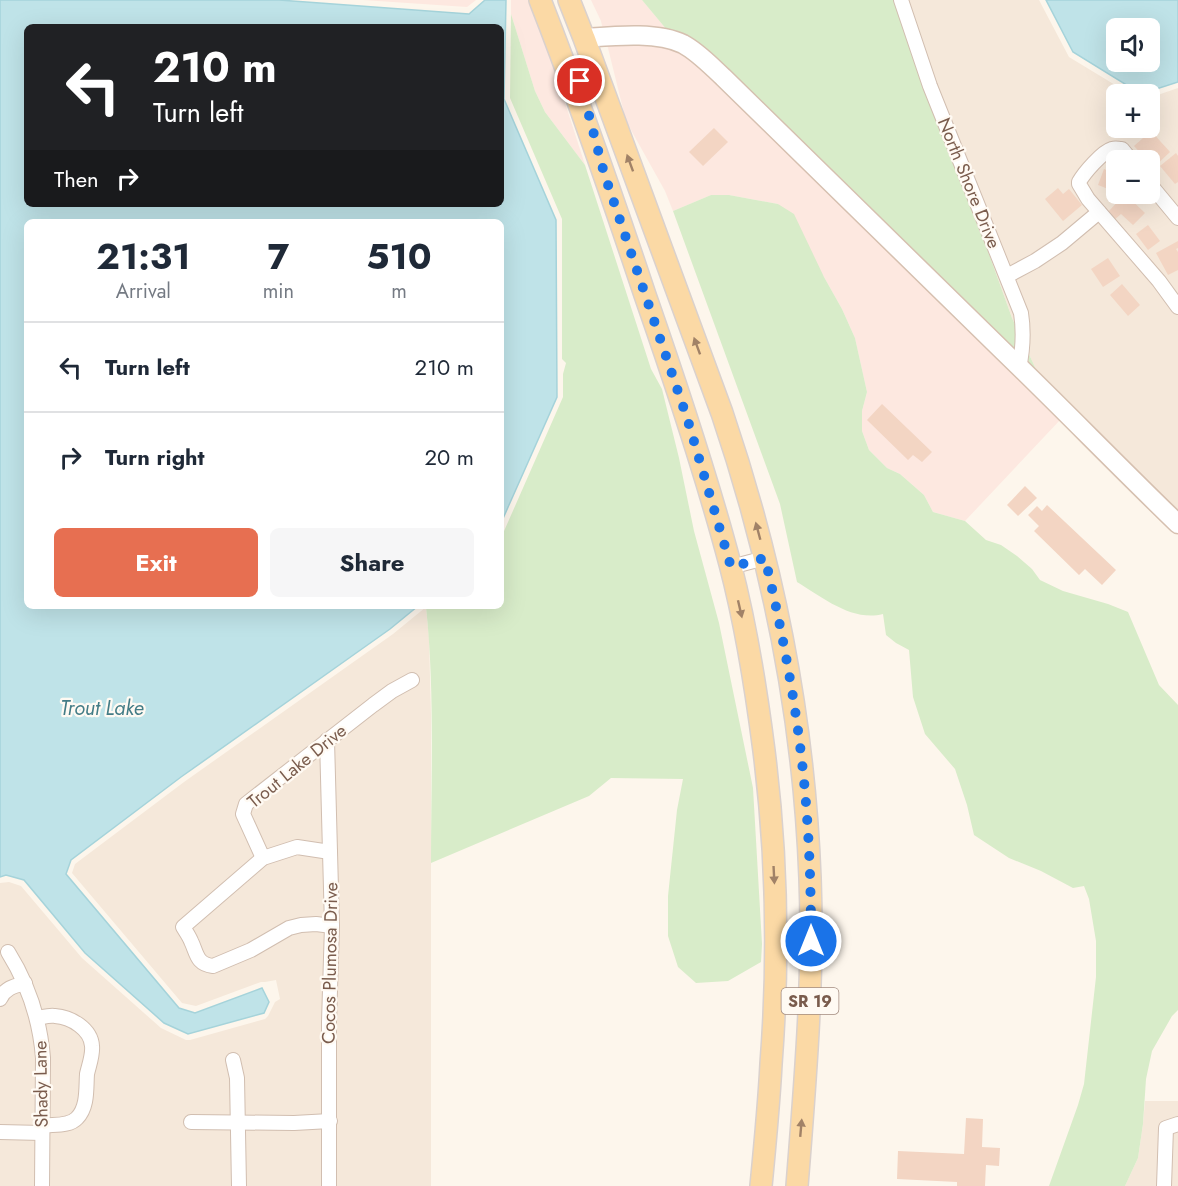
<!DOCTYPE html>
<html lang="en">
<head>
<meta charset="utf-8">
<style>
  :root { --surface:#fff; --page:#f6f6f7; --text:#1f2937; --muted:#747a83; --line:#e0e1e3; --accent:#e76f51 }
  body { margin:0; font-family:Jost,sans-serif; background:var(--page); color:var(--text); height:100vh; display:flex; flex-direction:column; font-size:22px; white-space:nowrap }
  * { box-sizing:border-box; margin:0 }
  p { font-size:20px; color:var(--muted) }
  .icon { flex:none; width:33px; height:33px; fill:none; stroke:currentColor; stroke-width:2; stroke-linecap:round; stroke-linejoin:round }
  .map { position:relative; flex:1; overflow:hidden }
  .details { position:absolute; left:24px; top:219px; width:480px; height:390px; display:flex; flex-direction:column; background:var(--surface); border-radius:9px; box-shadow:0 6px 24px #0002 }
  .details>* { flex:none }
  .top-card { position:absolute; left:24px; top:24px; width:480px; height:183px; border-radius:9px; box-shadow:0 6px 24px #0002; background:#202124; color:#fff; overflow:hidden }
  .controls { position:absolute; left:1106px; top:18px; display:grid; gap:12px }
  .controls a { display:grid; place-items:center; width:54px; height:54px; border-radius:9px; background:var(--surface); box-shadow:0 6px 24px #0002; font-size:30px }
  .pin { position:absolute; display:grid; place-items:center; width:51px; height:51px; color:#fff; margin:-26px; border:3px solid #fff; border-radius:50%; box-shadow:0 2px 6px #0007 }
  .me { position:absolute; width:66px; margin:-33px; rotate:0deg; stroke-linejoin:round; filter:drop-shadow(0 0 4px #0008) }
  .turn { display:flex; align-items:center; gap:21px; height:126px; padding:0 30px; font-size:27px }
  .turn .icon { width:78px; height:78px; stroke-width:2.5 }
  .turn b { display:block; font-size:42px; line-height:51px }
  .then { display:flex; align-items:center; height:57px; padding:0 30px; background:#0003; gap:12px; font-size:22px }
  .eta { display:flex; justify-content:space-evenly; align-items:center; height:102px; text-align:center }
  .eta b { font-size:36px; font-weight:700; line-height:42px }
  .cta { display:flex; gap:12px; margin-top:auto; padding:12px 30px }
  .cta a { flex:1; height:69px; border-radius:9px; background:var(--accent); color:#fff; font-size:24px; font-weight:700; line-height:69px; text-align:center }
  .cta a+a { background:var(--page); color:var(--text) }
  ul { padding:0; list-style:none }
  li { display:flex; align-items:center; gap:18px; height:90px; padding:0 30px; border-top:2px solid var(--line) }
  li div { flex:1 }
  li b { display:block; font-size:22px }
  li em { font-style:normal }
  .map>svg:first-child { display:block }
  .residential { fill:#f5e8da; fill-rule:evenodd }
  .commercial { fill:#fde8e0 }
  .green { fill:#d8ecc9 }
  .water { fill:#bfe3e8; stroke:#a5d3da; stroke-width:1.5; fill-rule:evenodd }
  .building { fill:#f3d5c3 }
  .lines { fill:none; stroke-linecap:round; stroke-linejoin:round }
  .street-casing { stroke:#d1beb0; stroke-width:16 }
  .secondary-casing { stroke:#d6c0b0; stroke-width:21 }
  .primary-casing { stroke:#dad1cd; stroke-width:24 }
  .street { stroke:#fff; stroke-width:14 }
  .secondary { stroke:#fff; stroke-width:18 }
  .primary { stroke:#fbd9a5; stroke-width:21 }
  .oneway { fill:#a18267 }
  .route { stroke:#1a73e8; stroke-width:10; stroke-dasharray:0 18 }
  .labels { text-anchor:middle; stroke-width:4.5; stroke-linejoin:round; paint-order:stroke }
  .shield { fill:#fffaf3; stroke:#a28b7f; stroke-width:1.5 }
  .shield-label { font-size:16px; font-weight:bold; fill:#7a5c4d }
  .street-label { font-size:18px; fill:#7a5c4d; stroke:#fffaf3 }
  .water-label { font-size:20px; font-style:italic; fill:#437c86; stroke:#fffaf3 }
</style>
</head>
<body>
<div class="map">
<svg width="1178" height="1186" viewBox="0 0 1178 1186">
  <rect width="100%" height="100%" fill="#fdf6ec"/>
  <g class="residential">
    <path d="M895 0H1039L1069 57 1130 94H1116V128H1149V98L1178 88V515L1041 380 1012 318 937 109 928 99ZM1116 160H1149V194H1116Z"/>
    <path d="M426 607 429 639 431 715V1186H0V883L9 882 21 886 82 958 161 1028 186 1040H190L265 1019 268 1016 275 1002 280 999 276 980 265 982H261L196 1006 182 1003 72 873 75 864 184 782 393 634Z"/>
    <path d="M1145 1101H1178V1186H1125L1138 1158 1143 1124Z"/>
  </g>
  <g class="commercial">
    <path d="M363 0H476L467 7Z"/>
    <path d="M511 0H532L585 165 545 112 535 91 511 14Z"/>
    <path d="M591 0H642L667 30H603L601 21Z"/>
    <path d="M637 43 668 46 693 60 1061 419 965 521 933 512 924 495 900 474 887 468 869 450 862 431V411L867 392 855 338 842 309 824 277 778 204 729 195H711L673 211 665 191 626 121 607 44Z"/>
  </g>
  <g class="green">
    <path d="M642 0H895L927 99 937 109 1012 318 1041 380 667 30Z"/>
    <path d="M511 14 535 91 545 112 585 165 651 369 662 389 679 458 694 531 719 623 753 788 762 944 761 962 728 981 696 983 678 967 668 936V896L677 810 683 779 611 778 589 796 431 863C431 779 435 691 426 607L427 606H501V538L563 397V374L566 363 562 359V219L510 98Z"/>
    <path d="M711 195H729L778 204 794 214 824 277 842 309 855 338 867 392 862 411V431L869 450 887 468 900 474 924 495 933 512 965 521 986 540 1001 545 1017 556 1032 569 1040 580 1063 591 1108 604 1128 612 1159 685 1178 705V1010L1172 1016 1152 1051 1146 1079 1143 1124 1138 1158 1125 1186H1049L1078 1105 1084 1084 1096 977V941L1089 899 1084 886 1073 888 1041 871 1009 858 974 835 967 805 955 769 925 734 913 697 909 650 896 643 886 635 883 614C852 622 822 597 797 582L780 504 673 211Z"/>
  </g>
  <g class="water">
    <path d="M0 0H279L469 14 485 0H506L504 99 556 220 557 397 501 523V222H27V606H418L390 629 181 777 71 860 66 874 179 1008 195 1013 262 988 269 1002 264 1013 188 1034 164 1023 85 953 24 880 6 875 0 877ZM27 27H501V204H27Z"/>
    <path d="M1046 0H1178V82L1141 94 1073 52ZM1116 28H1149V62H1116Z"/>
  </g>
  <g class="building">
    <path d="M714 128 728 142 703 166 689 152Z"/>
    <path d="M1151 131 1170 152 1154 167 1149 160H1147L1134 146Z"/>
    <path d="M1176 153 1178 156V182L1175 184 1160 166Z"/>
    <path d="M1104 169 1116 174V192L1098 185Z"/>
    <path d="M1058 188 1063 194 1069 189 1082 205 1063 221 1045 199Z"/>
    <path d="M1125 194 1145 213 1133 225 1121 214 1114 220 1107 213Z"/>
    <path d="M1148 225 1160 241 1148 250 1136 234Z"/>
    <path d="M1178 241V248L1176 249 1178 252V270L1168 275 1156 253Z"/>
    <path d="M1108 258 1120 276 1103 287 1091 269Z"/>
    <path d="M1122 284 1140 305 1128 316 1110 295Z"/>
    <path d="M882 404 932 452 922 462 913 455 908 460 867 420Z"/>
    <path d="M1025 486 1037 498 1018 516 1007 505Z"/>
    <path d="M1047 505 1116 570 1102 585 1085 569 1079 575 1034 531 1039 526 1028 515 1037 506 1042 511Z"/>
    <path d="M966 1118 983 1119 982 1147 1000 1148 999 1166 986 1165 985 1186H957V1182L897 1179 898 1151 964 1154Z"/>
  </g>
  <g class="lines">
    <defs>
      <g id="street">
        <path d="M901 0 930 86 1021 313C1024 332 1023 349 1019 368"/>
        <path d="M1131 160 1122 149C1118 149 1116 148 1112 149 1102 152 1084 173 1079 182V184L1088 199 1159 281 1178 307"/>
        <path d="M1149 183 1178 218"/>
        <path d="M1007 276 1035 261 1062 243 1099 212"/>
        <path d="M731 567 765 558"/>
        <path d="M327 740 332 926 329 1022V1186"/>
        <path d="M330 852 297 847 263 858 183 927C186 932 189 936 191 941 197 953 196 964 213 966L251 950 289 928 301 925 316 924 332 926"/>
        <path d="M263 858 243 814 246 804 373 705 392 691 412 680"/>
        <path d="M8 952C28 984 40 1020 43 1058L42 1186"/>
        <path d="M0 999C5 988 14 986 25 983"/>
        <path d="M37 1018C43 1017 50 1015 55 1016 71 1017 91 1029 92 1046 93 1055 89 1065 87 1074 86 1088 88 1107 77 1118 69 1127 52 1124 42 1126"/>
        <path d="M233 1060 237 1078 239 1186"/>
        <path d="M191 1122 294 1123 330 1121"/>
        <path d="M0 1132 42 1133"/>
        <path d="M1164 1186 1166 1128 1178 1124"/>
      </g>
      <path id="secondary" d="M584 38C612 36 657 31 683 44 698 52 710 65 723 77 817 168 909 260 1003 351 1062 408 1119 467 1178 524"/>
      <g id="primary">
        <path d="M540 0C578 97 612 196 645 295 676 384 706 473 730 564 746 625 756 688 764 751 777 854 779 960 771 1064 769 1104 765 1145 761 1186"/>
        <path d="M569 0 584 38 722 413C773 563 804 719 810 878 814 981 805 1084 797 1186"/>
      </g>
    </defs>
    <use href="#street" class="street-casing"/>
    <use href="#secondary" class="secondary-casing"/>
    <use href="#primary" class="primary-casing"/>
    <use href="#street" class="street"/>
    <use href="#secondary" class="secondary"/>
    <use href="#primary" class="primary"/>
  </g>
  <defs><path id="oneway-solid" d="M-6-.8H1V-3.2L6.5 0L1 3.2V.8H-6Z" transform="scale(1.5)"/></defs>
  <g class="oneway">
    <use href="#oneway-solid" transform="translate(630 163) rotate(-110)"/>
    <use href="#oneway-solid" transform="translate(697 346) rotate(-110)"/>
    <use href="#oneway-solid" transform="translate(758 531) rotate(-105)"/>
    <use href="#oneway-solid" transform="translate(740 609) rotate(77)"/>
    <use href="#oneway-solid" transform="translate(774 875) rotate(87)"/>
    <use href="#oneway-solid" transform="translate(801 1128) rotate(-85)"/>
  </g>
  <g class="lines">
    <path class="route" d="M580 81 604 173 688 421 731 567 765 558C785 643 801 729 807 817 810 858 811 899 811 941"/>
  </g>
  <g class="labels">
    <rect class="shield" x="781.5" y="988" width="57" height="26" rx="4.5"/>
    <g class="shield-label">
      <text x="810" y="1007">SR 19</text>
    </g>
    <g class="street-label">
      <text transform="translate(969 183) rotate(68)" y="6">North Shore Drive</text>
      <text transform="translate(297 766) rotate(-39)" y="6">Trout Lake Drive</text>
      <text transform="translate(330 963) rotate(-89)" y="6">Cocos Plumosa Drive</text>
      <text transform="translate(41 1084) rotate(-91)" y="6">Shady Lane</text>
    </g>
    <g class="water-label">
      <text x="102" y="715">Trout Lake</text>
    </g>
  </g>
</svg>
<div class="controls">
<a><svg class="icon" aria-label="sound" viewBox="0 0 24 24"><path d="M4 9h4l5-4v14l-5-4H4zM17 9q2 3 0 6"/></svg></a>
<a>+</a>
<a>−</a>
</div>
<div class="pin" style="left:580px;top:81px;background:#d93025"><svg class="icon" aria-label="arrive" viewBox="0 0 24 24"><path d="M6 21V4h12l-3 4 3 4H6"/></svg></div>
<svg class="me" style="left:811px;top:941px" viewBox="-20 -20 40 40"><circle r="17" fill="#1a73e8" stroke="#fff" stroke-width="3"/><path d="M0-11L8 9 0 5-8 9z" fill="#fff"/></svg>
<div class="top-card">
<div class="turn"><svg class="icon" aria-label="left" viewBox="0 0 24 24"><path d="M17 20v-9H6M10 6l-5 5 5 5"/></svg><div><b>210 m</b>Turn left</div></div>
<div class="then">Then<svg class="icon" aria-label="right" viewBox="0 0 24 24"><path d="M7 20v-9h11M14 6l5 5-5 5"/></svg></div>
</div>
<section class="details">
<div class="eta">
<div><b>21:31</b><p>Arrival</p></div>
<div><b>7</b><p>min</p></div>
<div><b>510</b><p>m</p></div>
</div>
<ul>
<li><svg class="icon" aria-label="left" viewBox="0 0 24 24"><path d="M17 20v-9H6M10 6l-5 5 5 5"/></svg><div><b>Turn left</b></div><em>210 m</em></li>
<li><svg class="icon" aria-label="right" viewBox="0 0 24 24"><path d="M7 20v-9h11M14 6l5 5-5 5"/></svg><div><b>Turn right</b></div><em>20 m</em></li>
</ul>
<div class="cta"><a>Exit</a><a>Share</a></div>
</section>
</div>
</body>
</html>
